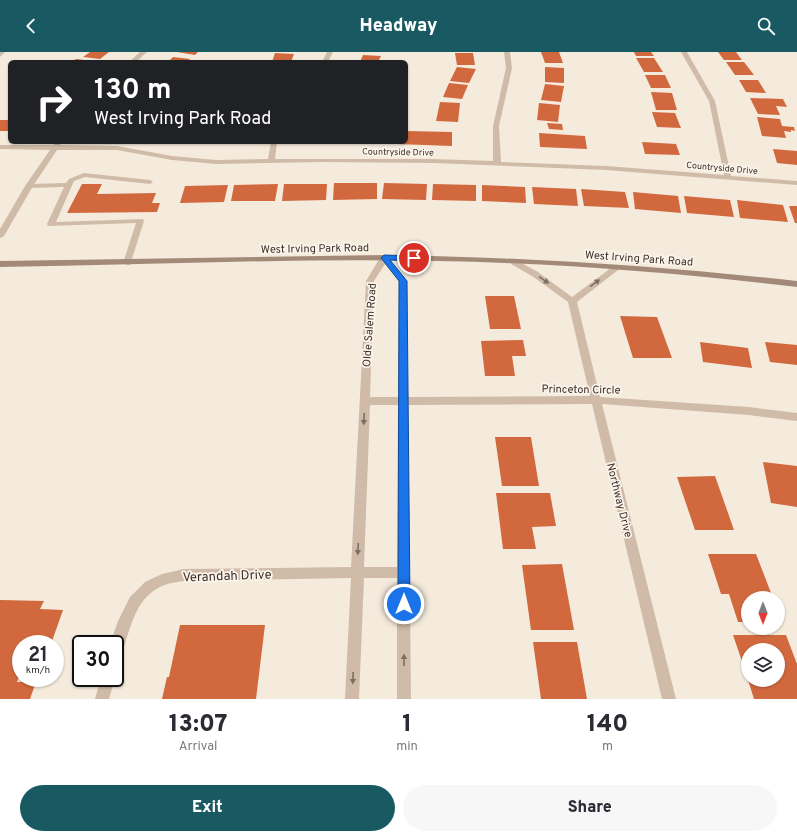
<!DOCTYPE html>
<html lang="en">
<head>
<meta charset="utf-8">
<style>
  :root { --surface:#fff; --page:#f7f7f7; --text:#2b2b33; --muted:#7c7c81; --accent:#195961 }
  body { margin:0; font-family:Overpass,sans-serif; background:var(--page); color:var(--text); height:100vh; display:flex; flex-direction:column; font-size:15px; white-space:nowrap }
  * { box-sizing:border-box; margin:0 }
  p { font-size:13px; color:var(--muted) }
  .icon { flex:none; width:22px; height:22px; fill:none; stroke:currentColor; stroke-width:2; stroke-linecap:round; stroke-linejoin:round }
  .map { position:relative; height:647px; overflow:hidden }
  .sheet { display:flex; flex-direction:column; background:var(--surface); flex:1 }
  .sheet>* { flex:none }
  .guide { position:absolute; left:8px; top:8px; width:400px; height:84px; border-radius:6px; box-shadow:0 1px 3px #0004; background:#202124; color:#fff; overflow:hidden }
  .needle { width:26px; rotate:180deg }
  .tools { position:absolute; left:741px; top:539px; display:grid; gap:8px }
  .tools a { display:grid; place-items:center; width:44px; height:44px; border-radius:50%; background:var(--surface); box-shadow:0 1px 3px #0004; font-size:20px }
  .speed { position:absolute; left:12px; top:583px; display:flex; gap:8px; font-size:20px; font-weight:700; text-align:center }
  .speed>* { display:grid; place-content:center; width:52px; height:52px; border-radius:50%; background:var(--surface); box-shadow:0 1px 3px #0004; line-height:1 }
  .speed small { font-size:10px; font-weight:400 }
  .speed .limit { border:2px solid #111; border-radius:6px; background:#fff; color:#111 }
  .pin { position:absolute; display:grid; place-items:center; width:34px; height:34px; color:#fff; margin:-17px; border:2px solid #fff; border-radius:50%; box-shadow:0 1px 4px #0007 }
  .me { position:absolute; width:44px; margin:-22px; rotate:0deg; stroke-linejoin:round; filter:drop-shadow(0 0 3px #0008) }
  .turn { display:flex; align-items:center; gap:14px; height:84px; padding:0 20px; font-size:18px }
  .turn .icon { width:52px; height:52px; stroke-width:2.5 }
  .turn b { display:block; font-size:28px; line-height:34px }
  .eta { display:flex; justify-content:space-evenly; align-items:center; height:68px; text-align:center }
  .eta b { font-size:24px; font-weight:800; line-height:28px }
  .cta { display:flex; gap:8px; margin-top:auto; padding:8px 20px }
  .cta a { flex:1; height:46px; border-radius:24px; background:var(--accent); color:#fff; font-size:16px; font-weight:800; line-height:46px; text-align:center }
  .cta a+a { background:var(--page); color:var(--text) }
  header { display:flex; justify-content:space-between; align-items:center; height:52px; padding:0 20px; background:var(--accent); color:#fff; font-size:18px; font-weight:800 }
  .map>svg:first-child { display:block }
  .building { fill:#d2693e }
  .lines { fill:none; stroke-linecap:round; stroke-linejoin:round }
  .service { fill:#cfbba7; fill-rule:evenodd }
  .minor { fill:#cfbba7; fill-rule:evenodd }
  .secondary { fill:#a38a78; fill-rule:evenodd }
  .oneway { fill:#7e6e62 }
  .route { fill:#1a73e8; stroke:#114b97 }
  .labels { text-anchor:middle; stroke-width:3.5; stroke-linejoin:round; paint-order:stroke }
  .far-street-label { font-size:9px; fill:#3b2f29; stroke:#fcf5eb }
  .street-label { font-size:11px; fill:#3b2f29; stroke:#fcf5eb }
  .near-street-label { font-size:13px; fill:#3b2f29; stroke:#fcf5eb }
</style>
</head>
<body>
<header><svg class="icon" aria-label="back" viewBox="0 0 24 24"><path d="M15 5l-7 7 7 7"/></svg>Headway<svg class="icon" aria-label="search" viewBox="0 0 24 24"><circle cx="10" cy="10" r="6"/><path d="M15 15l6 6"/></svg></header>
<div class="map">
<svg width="797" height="647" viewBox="0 0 797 647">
  <rect width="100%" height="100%" fill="#f5ebdd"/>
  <g class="building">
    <path d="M90 0H109L100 7 83 5Z"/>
    <path d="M177 0H198L195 3Z"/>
    <path d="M541 0H559L563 11H545Z"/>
    <path d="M634 0H651L654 4H636Z"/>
    <path d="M718 0H736L742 8H724Z"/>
    <path d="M275 1 294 2 291 10H272Z"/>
    <path d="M455 1H473L475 13H457Z"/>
    <path d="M363 3 381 4 378 10H360Z"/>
    <path d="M173 5 190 7 187 10H168Z"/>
    <path d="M636 6H654L663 20H644Z"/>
    <path d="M76 7 94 9V10H72Z"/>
    <path d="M726 10H744L754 23H735Z"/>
    <path d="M457 15 476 17 469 31 450 29Z"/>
    <path d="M545 15 564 16V31L545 30Z"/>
    <path d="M645 23H665L671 36H651Z"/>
    <path d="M739 28H758L766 41 746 40Z"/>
    <path d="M449 31 468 33 462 47 443 45Z"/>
    <path d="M545 32 564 34 561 50 541 48Z"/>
    <path d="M651 40 672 41 677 58H656Z"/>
    <path d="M750 46 783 47 787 55 776 54 780 63 758 62Z"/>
    <path d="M440 50 460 51 458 70 436 69Z"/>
    <path d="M539 51 560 53 558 70 537 68Z"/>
    <path d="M652 60 675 61 681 76 657 75Z"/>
    <path d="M757 65 780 67 782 74 794 75 795 79 791 78V80L784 79 786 86 762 84Z"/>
    <rect x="0" y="68" width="10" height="11"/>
    <path d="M547 71 562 72 563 78 549 77Z"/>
    <path d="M406 79 452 80V94L396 92V90H406Z"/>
    <path d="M539 81 585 84 587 97 540 95Z"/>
    <path d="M642 90 676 92 680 103 645 102Z"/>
    <path d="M773 97 797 99V113L777 111Z"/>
    <path d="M334 131H377V147L333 148Z"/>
    <path d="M384 131 427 132 426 148 382 147Z"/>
    <path d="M82 132H102L97 142 156 141 152 151H160L157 160 67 161Z"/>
    <path d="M278 132 275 149H231L234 133Z"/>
    <path d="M284 132H327L326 148 282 149Z"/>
    <path d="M433 132 476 133V149L432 148Z"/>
    <path d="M228 133 224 150 180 151 185 134Z"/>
    <path d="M482 133 525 135 526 151 482 149Z"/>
    <path d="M532 135 576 137 578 154 534 152Z"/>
    <path d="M581 137 625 140 629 156 584 154Z"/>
    <path d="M633 140 678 144 681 161 635 157Z"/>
    <path d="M684 144 730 148 734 165 687 161Z"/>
    <path d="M737 148 783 153 788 170 740 166Z"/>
    <path d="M789 154H797V171H795Z"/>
    <path d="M485 244H514L521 277H490Z"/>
    <path d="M620 264 657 265 672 306H633Z"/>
    <path d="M523 288 526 304H512L515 324H485L481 289Z"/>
    <path d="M700 290 748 296 752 316 703 310Z"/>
    <path d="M765 290 797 293V313L770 310Z"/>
    <path d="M495 385H531L539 434H502Z"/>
    <path d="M763 410 797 414V455L771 451Z"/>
    <path d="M715 424 734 478H695L677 425Z"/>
    <path d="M496 441H550L556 474 532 475 536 497H503Z"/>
    <path d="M708 502H756L773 546H748V570H738L729 542H721Z"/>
    <path d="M562 512 574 578H531L522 513Z"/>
    <path d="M0 548 44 549 40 557 63 558 51 592H21V619L17 630H36L30 647H0Z"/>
    <path d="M180 573H265L256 647H162L167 625H169Z"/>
    <path d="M733 583H786L797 612V647H754L748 628H778V598H748V627Z"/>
    <path d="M533 590H577L587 647H541Z"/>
  </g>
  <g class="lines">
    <path class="service" d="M84 121 150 128 153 130 150 132 85 125 74 129 56 170 143 167 144 169 130 213H127L123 211 136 171 48 174 47 172 64 135 29 136 26 134 29 132 66 131 69 127Z"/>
    <g class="minor">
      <path d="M0 0H5L0 5Z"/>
      <path d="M140 0H147L136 10H129Z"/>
      <path d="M327 0H333L328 10H322Z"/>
      <path d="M504 0H510L512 16 499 74 501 110 606 114 724 123 709 49 681 0H687L715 49 731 124 797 129V133L606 118 433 111 322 110 216 112 172 108 117 98H57L33 134 4 184 0 186V177L25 134 50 98 0 97V93H53L56 90H62L60 93 117 94 172 104 216 108 268 107 271 90H277L275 107H433L493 109V74L506 16Z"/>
      <path d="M384 203 387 204 407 229 408 345 590 344 568 250 532 224 511 212 510 210 514 207 538 220 572 245 615 213H621L622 215 577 250 600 345 749 355 797 361V369L749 363 602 352 676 647H662L592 352 408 353 411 647H397V526H364L359 647H345L351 526 184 529C177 530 169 531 162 534 133 547 131 579 120 605L115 607V592H110L118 569 130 545 145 530 162 522 184 517 351 515 366 229 381 204ZM385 212 399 229 398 345H370L374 229ZM370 353H398L397 515H364Z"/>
      <path d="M101 626H115L109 647H95Z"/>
    </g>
    <path class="secondary" d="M385 203C523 205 660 214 797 229V235C677 221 558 211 437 209 291 206 146 213 0 215V209Z"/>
  </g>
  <defs><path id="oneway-solid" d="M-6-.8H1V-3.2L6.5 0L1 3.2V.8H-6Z"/></defs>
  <g class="oneway">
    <use href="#oneway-solid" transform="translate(544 228) rotate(35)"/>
    <use href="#oneway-solid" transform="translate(595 231) rotate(-36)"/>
    <use href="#oneway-solid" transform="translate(364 367) rotate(93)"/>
    <use href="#oneway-solid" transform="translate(358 497) rotate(93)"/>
    <use href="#oneway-solid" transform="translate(404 608) rotate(-90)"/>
    <use href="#oneway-solid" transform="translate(353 626) rotate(92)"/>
  </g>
  <path class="route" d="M384 203 414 204 418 206 414 209 390 208 407 229 410 552 408 556 404 558 400 556 398 552 399 229 381 206Z"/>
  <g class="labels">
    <g class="far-street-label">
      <text transform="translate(398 100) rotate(1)" y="3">Countryside Drive</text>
      <text transform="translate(722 116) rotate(5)" y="3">Countryside Drive</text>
    </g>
    <g class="street-label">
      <text transform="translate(315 196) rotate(-1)" y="4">West Irving Park Road</text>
      <text transform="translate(639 206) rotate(4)" y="4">West Irving Park Road</text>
      <text transform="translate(369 273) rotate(-86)" y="4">Olde Salem Road</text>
      <text transform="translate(581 337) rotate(1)" y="4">Princeton Circle</text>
      <text transform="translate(620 448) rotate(76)" y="4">Northway Drive</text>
    </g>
    <g class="near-street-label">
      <text transform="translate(227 523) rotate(-2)" y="5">Verandah Drive</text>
    </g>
  </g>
</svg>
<div class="tools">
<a><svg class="needle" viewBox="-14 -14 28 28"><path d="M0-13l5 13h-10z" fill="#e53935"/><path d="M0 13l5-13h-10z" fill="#7c7c81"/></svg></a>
<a><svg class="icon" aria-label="layers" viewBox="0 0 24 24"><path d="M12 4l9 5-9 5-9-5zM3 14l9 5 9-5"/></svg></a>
</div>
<div class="speed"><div>21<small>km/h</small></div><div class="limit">30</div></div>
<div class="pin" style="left:414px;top:206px;background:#d93025"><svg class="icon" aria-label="arrive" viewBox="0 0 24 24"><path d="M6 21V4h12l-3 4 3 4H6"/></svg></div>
<svg class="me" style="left:404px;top:552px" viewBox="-20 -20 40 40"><circle r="17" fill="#1a73e8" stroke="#fff" stroke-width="3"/><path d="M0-11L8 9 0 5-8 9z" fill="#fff"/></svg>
<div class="guide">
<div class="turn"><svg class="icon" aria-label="right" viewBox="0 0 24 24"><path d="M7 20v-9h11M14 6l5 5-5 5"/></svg><div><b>130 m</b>West Irving Park Road</div></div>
</div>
</div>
<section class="sheet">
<div class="eta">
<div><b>13:07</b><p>Arrival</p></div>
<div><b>1</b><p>min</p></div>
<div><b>140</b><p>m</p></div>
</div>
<div class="cta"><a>Exit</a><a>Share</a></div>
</section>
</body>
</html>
